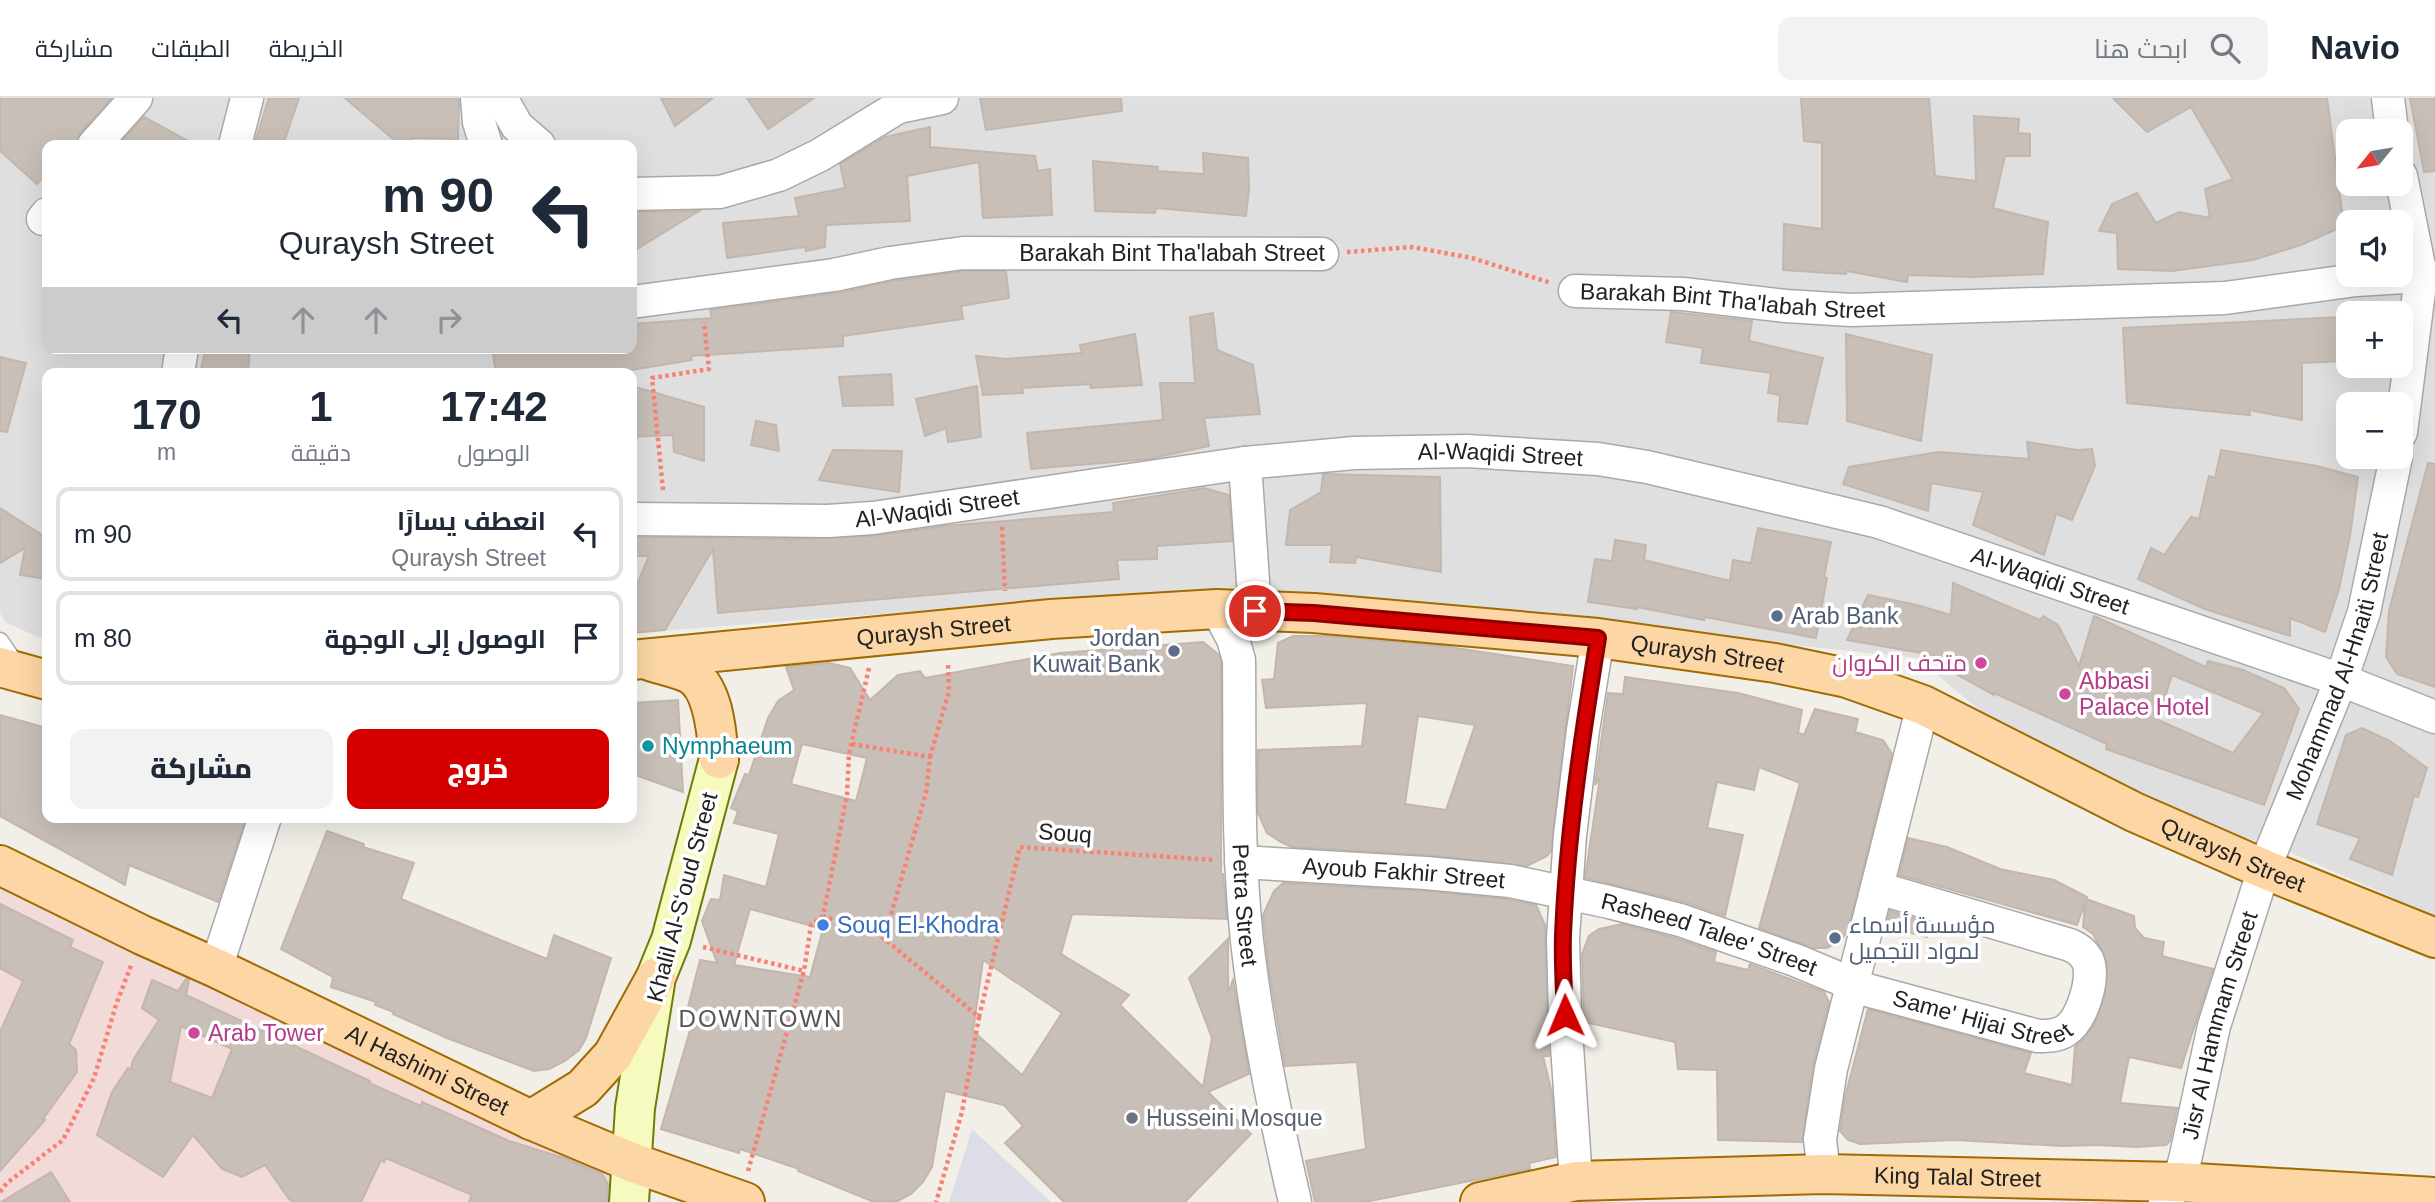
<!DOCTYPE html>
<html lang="ar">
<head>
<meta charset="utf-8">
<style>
  :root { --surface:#fff; --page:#f2f2f3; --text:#1f2937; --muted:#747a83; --line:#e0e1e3; --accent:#d40000 }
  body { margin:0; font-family:Arial,Cairo,sans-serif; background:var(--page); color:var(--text); direction:rtl; height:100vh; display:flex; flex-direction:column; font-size:26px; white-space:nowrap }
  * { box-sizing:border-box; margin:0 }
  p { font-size:23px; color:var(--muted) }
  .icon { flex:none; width:38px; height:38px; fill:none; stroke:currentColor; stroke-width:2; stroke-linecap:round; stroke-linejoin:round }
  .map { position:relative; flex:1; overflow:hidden; direction:ltr }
  .side { position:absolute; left:42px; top:270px; width:595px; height:455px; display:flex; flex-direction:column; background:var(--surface); border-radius:14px; box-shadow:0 7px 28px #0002; direction:rtl }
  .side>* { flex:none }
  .guide { position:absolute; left:42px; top:42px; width:595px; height:214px; border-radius:14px; box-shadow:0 7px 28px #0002; direction:rtl; background:#fff; color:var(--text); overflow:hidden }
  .needle { width:46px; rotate:240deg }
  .buttons { position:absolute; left:2336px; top:21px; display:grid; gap:14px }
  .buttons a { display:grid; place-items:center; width:77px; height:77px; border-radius:14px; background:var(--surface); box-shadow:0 7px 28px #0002; font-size:35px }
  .pin { position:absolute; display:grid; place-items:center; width:60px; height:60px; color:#fff; margin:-30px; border:4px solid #fff; border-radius:50%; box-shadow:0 2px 7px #0007 }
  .me { position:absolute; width:77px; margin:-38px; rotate:359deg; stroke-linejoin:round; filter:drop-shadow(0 0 5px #0008) }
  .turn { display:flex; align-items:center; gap:24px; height:147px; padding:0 28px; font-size:32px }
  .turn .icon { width:91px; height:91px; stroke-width:2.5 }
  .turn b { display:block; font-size:49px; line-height:60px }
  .lanes { display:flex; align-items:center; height:66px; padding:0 28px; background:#0003; justify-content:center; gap:35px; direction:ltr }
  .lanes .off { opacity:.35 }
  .eta { display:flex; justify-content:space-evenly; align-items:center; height:119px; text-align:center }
  .eta b { font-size:42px; font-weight:800; line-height:49px }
  .button { display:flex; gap:14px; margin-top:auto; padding:14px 28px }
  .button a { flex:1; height:80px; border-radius:14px; background:var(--accent); color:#fff; font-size:28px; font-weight:800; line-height:80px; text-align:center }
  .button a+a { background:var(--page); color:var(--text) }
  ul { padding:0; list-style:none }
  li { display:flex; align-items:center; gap:21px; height:94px; margin:0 14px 10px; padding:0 14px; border:4px solid var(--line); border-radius:14px }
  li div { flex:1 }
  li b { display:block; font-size:26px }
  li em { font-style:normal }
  header { display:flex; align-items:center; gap:42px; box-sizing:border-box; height:98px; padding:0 35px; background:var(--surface); border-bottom:2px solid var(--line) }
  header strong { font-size:33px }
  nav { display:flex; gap:38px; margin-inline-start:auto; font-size:24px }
  .search { width:490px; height:63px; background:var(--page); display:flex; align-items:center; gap:18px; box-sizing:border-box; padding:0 24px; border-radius:14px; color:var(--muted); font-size:26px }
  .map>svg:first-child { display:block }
  .residential { fill:#e0dfdf; fill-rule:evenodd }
  .commercial { fill:#f2dad9 }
  .plaza { fill:#dddde8 }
  .building { fill:#c7bfb8; stroke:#c4b6ab; stroke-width:2; fill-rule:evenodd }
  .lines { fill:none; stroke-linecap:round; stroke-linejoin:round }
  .service-casing { stroke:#a9a9a9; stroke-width:19 }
  .minor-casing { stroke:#a9a9a9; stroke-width:35 }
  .secondary-casing { stroke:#707d05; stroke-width:42 }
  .primary-casing { stroke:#a06b00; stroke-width:42 }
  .path { stroke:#fa8072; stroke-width:4.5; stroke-dasharray:3.5 3.5; stroke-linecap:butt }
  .service { stroke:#fff; stroke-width:16 }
  .minor { stroke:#fff; stroke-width:32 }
  .secondary { stroke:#f7fabf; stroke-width:38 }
  .primary { stroke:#fcd6a4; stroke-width:38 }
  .route-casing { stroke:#8a0000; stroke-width:18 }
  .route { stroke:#d40000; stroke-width:12 }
  .service-dot { fill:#5c6f8a; stroke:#fff; stroke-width:2.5 }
  .hotel-dot { fill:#d1479c; stroke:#fff; stroke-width:2.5 }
  .culture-dot { fill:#0f9aa8; stroke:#fff; stroke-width:2.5 }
  .shop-dot { fill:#3f7fe0; stroke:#fff; stroke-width:2.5 }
  .worship-dot { fill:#6b7280; stroke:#fff; stroke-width:2.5 }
  .labels { text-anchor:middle; stroke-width:7; stroke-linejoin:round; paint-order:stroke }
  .street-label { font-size:23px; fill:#222; stroke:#fff }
  .service-label { font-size:23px; fill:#4e5e75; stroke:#fff; text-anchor:start }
  .hotel-label { font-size:23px; fill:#b23c85; stroke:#fff; text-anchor:start }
  .culture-label { font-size:23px; fill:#0d838f; stroke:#fff; text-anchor:start }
  .shop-label { font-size:23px; fill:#366cbe; stroke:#fff; text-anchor:start }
  .worship-label { font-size:23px; fill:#5b616d; stroke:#fff; text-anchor:start }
  .neighbourhood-label { font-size:24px; letter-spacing:2px; fill:#555; stroke:#fff }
</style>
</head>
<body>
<header>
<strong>Navio</strong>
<div class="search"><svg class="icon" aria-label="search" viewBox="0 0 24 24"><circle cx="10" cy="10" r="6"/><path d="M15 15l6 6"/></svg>ابحث هنا</div>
<nav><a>الخريطة</a><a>الطبقات</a><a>مشاركة</a></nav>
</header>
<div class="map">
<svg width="2435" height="1104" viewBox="0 0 2435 1104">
  <rect width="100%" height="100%" fill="#f2efe9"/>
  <path class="residential" d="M0 0H2435V818L2285 752 2183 720 1982 614 1917 560 1237 489 632 535V275H47V543L5 524 0 515ZM2348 33H2401V86H2348ZM47 47H632V250H47ZM2348 124H2401V177H2348ZM2348 215H2401V268H2348ZM2348 306H2401V359H2348Z"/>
  <path class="commercial" d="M0 778 626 1075 623 1104H0Z"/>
  <path class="plaza" d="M972 1031 1051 1104H949Z"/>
  <g class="building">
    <path d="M0 0H109L111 1 80 35 76 47H47V75L37 86 0 53Z"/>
    <path d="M269 0H299L283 47H254Z"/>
    <path d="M345 0H459L458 41 412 40 409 47H400Z"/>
    <path d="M661 0H713L675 28Z"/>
    <path d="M747 0H814L768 31Z"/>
    <path d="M980 0H1121L1122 13 986 32Z"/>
    <path d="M1801 0H1929L1935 78 1976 83 1974 18 2019 21 2018 35 2030 36V58H2005L1993 110 2048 124 2043 176 1972 179 1908 177 1907 184 1847 173 1846 176 1783 172 1784 126 1822 131V45L1804 43Z"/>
    <path d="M2113 0H2327L2344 128 2301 147 2253 162 2172 173 2118 171 2117 135 2099 133 2112 106 2137 95 2156 125 2179 114 2210 120 2205 91 2233 81 2191 9 2147 34Z"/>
    <path d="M2410 0H2435V73L2424 74Z"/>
    <path d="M144 19 195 47H118Z"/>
    <path d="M930 29V49L1035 58 1038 73 1050 71 1052 117 983 120 979 64 907 78 910 123 826 127 825 149 806 153 805 149 727 160 723 125 799 118 795 100 845 90 840 66 885 39Z"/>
    <path d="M1203 55 1248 60 1249 91 1246 118 1156 110 1155 115 1095 113 1093 63 1158 69 1157 73 1204 76Z"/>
    <path d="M699 113 632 154V114Z"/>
    <path d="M964 173H1006L1009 200 961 208 963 221 843 238V248L691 258 692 262 613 275H496L492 250H632V226L712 220 710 212 836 195 893 183Z"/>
    <path d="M1671 214 1752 223 1749 243 1823 260 1807 326 1778 323 1780 297 1768 295 1771 275 1701 265 1703 250 1666 244Z"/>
    <path d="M1213 215 1217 252 1253 267 1260 316 1204 320 1209 348 1149 361 1031 371 1027 335 1163 322 1160 285H1195L1190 219Z"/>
    <path d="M2341 219 2344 263 2302 265V322L2249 312 2250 317 2127 305 2123 230Z"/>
    <path d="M1135 236 1142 287 1091 290 1090 286 1022 290 1023 295 983 297 976 258 1006 261 1082 255 1080 247Z"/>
    <path d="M1846 236 1932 257 1921 343 1847 323Z"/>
    <path d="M206 250H250L248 275H200Z"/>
    <path d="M0 259 26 265 7 334 0 333Z"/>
    <path d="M891 276 893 307 843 308 839 279Z"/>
    <path d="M632 288 704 309V363L674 354 673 337 632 339Z"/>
    <path d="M977 288 981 339 948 344 946 330 925 338 916 301Z"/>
    <path d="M756 323 776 327 779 353 751 347Z"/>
    <path d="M2027 344 2077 352 2092 351 2095 368 2072 422 2056 416 2044 457 1973 427 1983 394 1931 385 1928 413 1843 386 1849 369 1938 354 2029 361Z"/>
    <path d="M833 352 902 353 899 394 819 382Z"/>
    <path d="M2221 352 2317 368 2358 379 2350 438 2339 491 2325 534 2290 520V538L2205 511 2138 481 2151 450 2164 457 2191 419 2199 421 2209 378 2215 380Z"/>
    <path d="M2428 365 2435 366V589L2397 576 2386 559 2389 513Z"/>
    <path d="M1323 376 1440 379 1441 474 1356 459 1355 465 1330 464 1332 447H1286L1290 412 1321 394Z"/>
    <path d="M1204 390 1229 397 1232 443 1157 448V461L1117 462 1119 481 718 515 713 451 665 532 632 535V498L649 458H632V439L789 441V445L791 441 874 438 944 428 1114 414 1113 405Z"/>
    <path d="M0 410 47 440V481L20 477 25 450 0 465Z"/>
    <path d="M1758 430 1831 444 1824 479 1827 480 1816 540 1705 519 1704 522 1637 509V511L1588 504 1595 461 1612 463 1615 442 1646 447 1644 462 1730 483 1733 462 1751 465Z"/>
    <path d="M1953 485 2040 522 2043 518 2058 527 2079 568 2094 518 2206 569 2208 563 2243 572 2284 590 2299 611 2264 707 2106 651 2107 646 1994 595V597L1947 571 1950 560 1847 542 1868 497 1917 507 1951 517ZM2172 577 2263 615 2233 655 2158 622Z"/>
    <path d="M1293 538H1329L1443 548 1573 568 1551 753 1547 758 1527 768 1428 757 1292 749 1281 744 1267 735 1258 715V652L1362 648 1367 605 1266 610 1262 582 1274 581 1278 545ZM1418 618 1475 627 1446 712 1405 706Z"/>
    <path d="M1203 544 1219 557 1221 565V776H1223L1227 821 1072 816 1061 856 1129 897 1120 907 1203 989 1212 940 1189 880 1228 841V895L1233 882 1249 976 1208 994 1251 1036 1185 1104H1064L1005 1045 1023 1028 1004 1007 945 993 932 1069 923 1084 911 1096 898 1103 874 1104 798 1073 799 1071 740 1051 739 1055 661 1031 696 912 688 909 700 862 717 865 702 823 711 801 720 802 724 777 766 789 779 736 734 725 738 713 731 710 745 676 749 677 768 620 778 603 794 592 786 569 829 565 850 570 870 602 898 577 920 573 925 580 1060 555ZM802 646 867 660 856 703 791 686ZM750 811 823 831 810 879 734 867ZM983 862 1062 915 1022 977 973 933Z"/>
    <path d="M1625 579 1738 595 1802 612 1798 635 1804 637 1815 611 1858 621 1855 634 1883 642 1892 656 1847 834 1840 843 1827 850H1813L1759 830 1800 685 1759 669 1754 692 1717 684 1707 730 1743 737 1725 818 1685 804 1585 780 1600 680 1595 687 1608 595 1623 596Z"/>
    <path d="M678 602 683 694 638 678 632 667V605Z"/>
    <path d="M0 617 47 630V719H246L218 804 129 767 125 787 0 718Z"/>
    <path d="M2362 630 2390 643 2427 670 2418 699 2414 698 2392 777 2350 761 2360 740 2317 726 2346 637Z"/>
    <path d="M327 733 364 746 363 749 414 765 401 801 547 861 554 837 611 860 586 940 579 952 565 963 549 971 534 973 447 940 393 916 394 914 375 907 376 904 331 889 333 879 281 851Z"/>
    <path d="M1908 740 1947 749 2000 771 2054 782 2087 799 2086 801 2134 818 2135 830 2144 840 2164 844 2162 858 2213 871 2181 970 2129 959 2120 1005 2177 1010 2170 1043 2166 1047 2137 1049 2098 1047 2063 1048 1955 1042 1860 1046 1848 1042 1840 1033 1845 999 1868 911 2031 955 2024 975 2072 987 2075 949 2093 929 2105 897 2107 864 2093 836 2083 829 2085 805 2077 827 1899 777Z"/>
    <path d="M1283 785 1425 793 1507 801 1536 807 1545 827 1549 958H1543L1552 995 1556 1059 1529 1065 1530 1071 1365 1104H1315L1306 1063 1366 1051 1357 964 1285 968 1269 873 1263 817 1274 793Z"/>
    <path d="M0 806 73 842 70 849 103 864 69 946 76 952 77 974 43 1021 45 1022 0 1073V934L23 883 0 870Z"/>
    <path d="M1890 813 1931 825 1927 839 1886 828Z"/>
    <path d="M1622 826 1675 840 1716 854 1714 864 1748 872 1750 866 1824 894 1829 904 1813 968 1802 1044 1718 1042 1717 972 1678 971 1675 944 1584 924 1582 856 1589 838 1599 831Z"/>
    <path d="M186 881 189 882 186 897 370 983 369 985 421 1008 422 1004 509 1043 564 1060 602 1076 608 1086 607 1104H469L472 1097 386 1060 384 1064 381 1062 361 1104H294L289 1101 265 1067 242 1079 222 1071 193 1037 163 1079 97 1037 112 994 128 970 131 971 133 962 159 922 142 910 152 882 178 893ZM181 928 232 951 212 1000 170 984Z"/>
    <path d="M51 1074 70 1104H1Z"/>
  </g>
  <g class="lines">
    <defs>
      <path id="service" d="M0 543 17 568"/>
      <g id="minor">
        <path d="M477 0 479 24 486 47"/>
        <path d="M501 0 517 28 539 47"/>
        <path d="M2388 0 2392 33"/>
        <path d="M94 47 136 0"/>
        <path d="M235 47 247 0"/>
        <path d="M2401 78 2421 178 2401 334"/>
        <path d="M632 96 720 94 779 77 820 57 898 9 942 0"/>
        <path d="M43 121 47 116"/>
        <path id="s1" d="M1575 193 1683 196 1786 208 1851 212 2225 200 2356 182 2421 178 2435 180"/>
        <path d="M632 204 834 177 890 165 963 155 1322 156"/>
        <path d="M178 275 182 250"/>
        <path d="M1245 365 1255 513"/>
        <path id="s2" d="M632 421 828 423 873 420 1245 365 1354 355 1467 353 1598 361 1647 369 1879 424 2341 582 2435 619"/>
        <path id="s3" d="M1217 511 1233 541 1239 562C1240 656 1237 750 1247 843 1257 931 1275 1018 1295 1104"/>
        <path id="s4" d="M1241 764 1426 775 1510 783 1609 804 1680 822 1795 862 1867 892 2038 938C2048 938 2057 938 2065 933 2082 922 2093 885 2089 866 2086 856 2079 851 2070 847L1878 790"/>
        <path d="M216 870 265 719"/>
        <path d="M1824 1076 1820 1041 1831 971 1923 607"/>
        <path d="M1576 1083 1565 917 1563 840 1570 737 1583 632 1598 540"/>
        <path id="s5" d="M2165 1104 2178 1084 2185 1062 2214 928 2264 771 2341 582 2364 514 2396 359"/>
      </g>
      <path id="secondary" d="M629 1104 635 1010 656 879 671 842 719 661"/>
      <g id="primary">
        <path id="s6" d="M632 562 1051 521 1217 511 1314 515 1598 540 1775 565 1847 580 1923 607 2134 714 2264 771 2435 840"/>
        <path d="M650 563C662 567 676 570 688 575 714 587 717 636 719 661"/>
        <path d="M0 569 47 582"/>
        <path id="s7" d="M0 767 142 837 216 870 531 1022 631 1064 745 1104"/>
        <path d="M531 1022 583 990 613 957 656 879"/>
        <path id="s8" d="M1480 1104 1576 1083 1824 1076 2178 1084 2435 1099"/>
      </g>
    </defs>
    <use href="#service" class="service-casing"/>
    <use href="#minor" class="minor-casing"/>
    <use href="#secondary" class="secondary-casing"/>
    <use href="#primary" class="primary-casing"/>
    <g class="path">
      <path d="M1347 154 1412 149 1472 160 1551 185"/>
      <path d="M663 392 652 280 709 271 704 224"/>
      <path d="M1002 429 1005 493"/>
      <path d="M869 570 849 656 847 697 823 818 881 838 979 919 962 1014 936 1104"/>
      <path d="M852 646 930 659 926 695 884 841"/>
      <path d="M930 659 949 593 948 564"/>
      <path d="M703 849 804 873"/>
      <path d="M979 919 1020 749 1215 762"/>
      <path d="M748 1073 804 873 811 827 823 818"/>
      <path d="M0 1094 7 1085 63 1042 94 980 116 907 132 865"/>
    </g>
    <use href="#service" class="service"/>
    <use href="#minor" class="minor"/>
    <use href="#secondary" class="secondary"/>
    <use href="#primary" class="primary"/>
  </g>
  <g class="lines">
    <defs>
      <path id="route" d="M1255 513 1314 515 1598 540C1582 639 1567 737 1563 837 1562 863 1564 890 1565 917"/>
    </defs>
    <use href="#route" class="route-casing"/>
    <use href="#route" class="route"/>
  </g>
  <g class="service-dot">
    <circle cx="1777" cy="518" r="7"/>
    <circle cx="1174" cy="553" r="7"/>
    <circle cx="1835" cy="840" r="7"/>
  </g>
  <g class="hotel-dot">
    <circle cx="1981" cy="565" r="7"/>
    <circle cx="2065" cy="596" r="7"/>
    <circle cx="194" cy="935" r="7"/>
  </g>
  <circle class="culture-dot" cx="648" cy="648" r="7"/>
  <circle class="shop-dot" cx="823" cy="827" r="7"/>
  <circle class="worship-dot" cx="1132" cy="1020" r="7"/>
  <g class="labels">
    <g class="street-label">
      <text x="1172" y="163">Barakah Bint Tha'labah Street</text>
      <text dy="8" stroke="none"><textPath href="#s1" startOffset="158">Barakah Bint Tha'labah Street</textPath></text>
      <text dy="8" stroke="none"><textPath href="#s2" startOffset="873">Al-Waqidi Street</textPath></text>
      <text dy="8" stroke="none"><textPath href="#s2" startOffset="306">Al-Waqidi Street</textPath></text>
      <text dy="8" stroke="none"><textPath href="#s2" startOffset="1440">Al-Waqidi Street</textPath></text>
      <text dy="8" stroke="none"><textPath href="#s6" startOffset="303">Quraysh Street</textPath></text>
      <text dy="8" stroke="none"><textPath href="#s6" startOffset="1080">Quraysh Street</textPath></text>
      <text dy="8" stroke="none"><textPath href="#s5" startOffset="565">Mohammad Al-Hnaiti Street</textPath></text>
      <text transform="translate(1065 735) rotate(4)" y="8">Souq</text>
      <text dy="8" stroke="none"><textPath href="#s6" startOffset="1647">Quraysh Street</textPath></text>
      <text dy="8" stroke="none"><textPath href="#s4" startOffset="163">Ayoub Fakhir Street</textPath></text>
      <text transform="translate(682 799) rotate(-75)" y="8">Khalil Al-Sʻoud Street</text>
      <text dy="8" stroke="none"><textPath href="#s3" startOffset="301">Petra Street</textPath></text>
      <text dy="8" stroke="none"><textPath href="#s4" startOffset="476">Rasheed Talee' Street</textPath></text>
      <text dy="8" stroke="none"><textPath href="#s4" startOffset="763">Same' Hijai Street</textPath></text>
      <text dy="8" stroke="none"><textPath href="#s5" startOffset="186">Jisr Al Hammam Street</textPath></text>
      <text dy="8" stroke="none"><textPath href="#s7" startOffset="474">Al Hashimi Street</textPath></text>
      <text dy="8" stroke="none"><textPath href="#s8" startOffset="480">King Talal Street</textPath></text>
    </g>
    <g class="service-label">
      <text x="1791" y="526">Arab Bank</text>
      <text x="1160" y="548" text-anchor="end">Jordan<tspan x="1160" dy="26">Kuwait Bank</tspan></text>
      <text x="1849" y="835">مؤسسة أسماء<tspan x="1849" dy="26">لمواد التجميل</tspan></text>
    </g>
    <g class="hotel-label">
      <text x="1967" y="573" text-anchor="end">متحف الكروان</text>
      <text x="2079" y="591">Abbasi<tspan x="2079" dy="26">Palace Hotel</tspan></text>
      <text x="208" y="943">Arab Tower</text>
    </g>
    <g class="culture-label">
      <text x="662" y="656">Nymphaeum</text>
    </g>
    <g class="shop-label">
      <text x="837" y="835">Souq El-Khodra</text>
    </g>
    <g class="worship-label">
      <text x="1146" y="1028">Husseini Mosque</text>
    </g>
    <g class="neighbourhood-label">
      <text x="761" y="929">DOWNTOWN</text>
    </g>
  </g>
</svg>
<div class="buttons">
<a><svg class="needle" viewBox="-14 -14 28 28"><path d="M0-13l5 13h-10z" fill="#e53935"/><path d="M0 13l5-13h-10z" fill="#747a83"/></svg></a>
<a><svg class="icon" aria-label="sound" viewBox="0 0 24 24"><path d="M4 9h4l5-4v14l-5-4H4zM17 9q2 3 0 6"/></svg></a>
<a>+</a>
<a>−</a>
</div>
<div class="pin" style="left:1255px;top:513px;background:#d93025"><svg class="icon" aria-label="arrive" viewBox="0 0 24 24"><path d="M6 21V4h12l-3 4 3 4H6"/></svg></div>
<svg class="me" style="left:1565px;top:917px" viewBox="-20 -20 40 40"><path d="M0-17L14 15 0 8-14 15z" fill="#d40000" stroke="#fff" stroke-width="4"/></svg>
<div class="guide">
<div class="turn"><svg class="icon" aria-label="left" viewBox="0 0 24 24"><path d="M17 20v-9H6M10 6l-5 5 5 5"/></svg><div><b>90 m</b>Quraysh Street</div></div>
<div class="lanes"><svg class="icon" aria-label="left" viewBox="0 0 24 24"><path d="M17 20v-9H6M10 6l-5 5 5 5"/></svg><svg class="icon off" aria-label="ahead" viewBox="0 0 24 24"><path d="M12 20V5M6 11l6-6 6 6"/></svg><svg class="icon off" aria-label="ahead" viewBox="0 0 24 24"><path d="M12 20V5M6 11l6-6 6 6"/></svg><svg class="icon off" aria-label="right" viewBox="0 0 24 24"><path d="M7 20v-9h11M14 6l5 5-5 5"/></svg></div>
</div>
<section class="side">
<div class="eta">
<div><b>17:42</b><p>الوصول</p></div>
<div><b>1</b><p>دقيقة</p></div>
<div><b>170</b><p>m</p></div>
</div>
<ul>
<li><svg class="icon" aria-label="left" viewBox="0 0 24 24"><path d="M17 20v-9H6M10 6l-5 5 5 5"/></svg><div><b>انعطف يسارًا</b><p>Quraysh Street</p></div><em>90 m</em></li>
<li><svg class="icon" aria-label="arrive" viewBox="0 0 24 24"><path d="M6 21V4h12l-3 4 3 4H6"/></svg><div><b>الوصول إلى الوجهة</b></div><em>80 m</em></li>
</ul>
<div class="button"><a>خروج</a><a>مشاركة</a></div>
</section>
</div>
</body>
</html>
